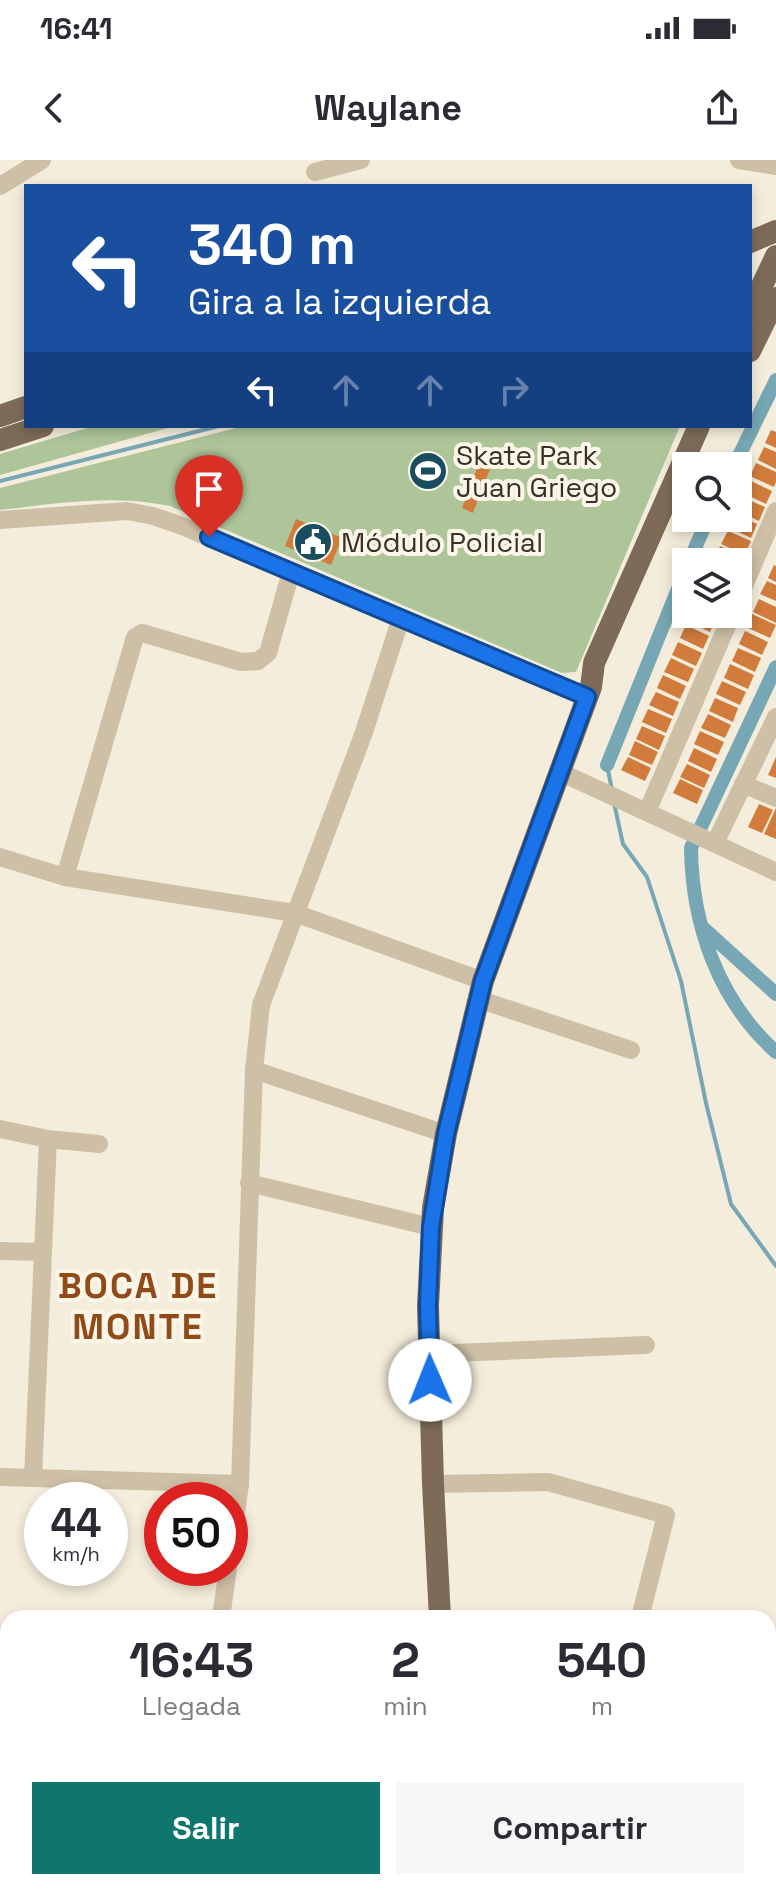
<!DOCTYPE html>
<html lang="es">
<head>
<meta charset="utf-8">
<style>
  :root { --surface:#fff; --page:#f7f7f7; --text:#2b2b33; --muted:#7c7c81; --accent:#0f766e }
  body { margin:0; font-family:"Space Grotesk",sans-serif; background:var(--page); color:var(--text); height:100vh; display:flex; flex-direction:column; font-size:30px; white-space:nowrap }
  * { box-sizing:border-box; margin:0 }
  p { font-size:26px; color:var(--muted) }
  .icon { flex:none; width:44px; height:44px; fill:none; stroke:currentColor; stroke-width:2; stroke-linecap:round; stroke-linejoin:round }
  .map { position:relative; flex:1; overflow:hidden }
  .details { position:absolute; left:0px; top:1450px; width:776px; height:280px; display:flex; flex-direction:column; background:var(--surface); border-radius:24px 24px 0 0; box-shadow:0 4px 12px #0003 }
  .details>* { flex:none }
  .hud { position:absolute; left:24px; top:24px; width:728px; height:244px; border-radius:0px; box-shadow:0 4px 12px #0003; background:#1a4fa0; color:#fff; overflow:hidden }
  .controls { position:absolute; left:672px; top:292px; display:grid; gap:16px }
  .controls a { display:grid; place-items:center; width:80px; height:80px; border-radius:0px; background:var(--surface); box-shadow:0 4px 12px #0003; font-size:40px }
  .speed { position:absolute; left:24px; top:1322px; display:flex; gap:16px; font-size:40px; font-weight:700; text-align:center }
  .speed>* { display:grid; place-content:center; width:104px; height:104px; border-radius:50%; background:var(--surface); box-shadow:0 4px 12px #0003; line-height:1 }
  .speed small { font-size:20px; font-weight:400 }
  .speed .limit { border:12px solid #d22; background:#fff; color:#111 }
  .pin { position:absolute; display:grid; place-items:center; width:68px; height:68px; color:#fff; margin:-82px -34px; border-radius:50% 50% 50% 0; rotate:-45deg; box-shadow:0 0 8px #0007 }
  .pin .icon { rotate:45deg }
  .me { position:absolute; width:88px; margin:-44px; rotate:359deg; stroke-linejoin:round; filter:drop-shadow(0 0 6px #0008) }
  .turn { display:flex; align-items:center; gap:28px; height:168px; padding:0 32px; font-size:36px }
  .turn .icon { width:104px; height:104px; stroke-width:2.5 }
  .turn b { display:block; font-size:56px; line-height:68px }
  .lanes { display:flex; align-items:center; height:76px; padding:0 32px; background:#0003; justify-content:center; gap:40px; direction:ltr }
  .lanes .off { opacity:.35 }
  .eta { display:flex; justify-content:space-evenly; align-items:center; height:136px; text-align:center }
  .eta b { font-size:48px; font-weight:700; line-height:56px }
  .action { display:flex; gap:16px; margin-top:auto; padding:16px 32px }
  .action a { flex:1; height:92px; border-radius:0px; background:var(--accent); color:#fff; font-size:32px; font-weight:700; line-height:92px; text-align:center }
  .action a+a { background:var(--page); color:var(--text) }
  .status { display:flex; justify-content:space-between; align-items:center; height:56px; padding:0 40px; background:var(--surface); direction:ltr }
  .status svg { height:22px; fill:currentColor }
  header { display:flex; justify-content:space-between; align-items:center; height:104px; padding:0 32px; background:var(--surface); font-size:36px; font-weight:700 }
  .map>svg:first-child { display:block }
  .green { fill:#aec59a }
  .lines { fill:none; stroke-linecap:round; stroke-linejoin:round }
  .stream { stroke:#77a7b4; stroke-width:4 }
  .canal { stroke:#77a7b4; stroke-width:14 }
  .building { fill:#d17c3c }
  .minor { stroke:#cec0a6; stroke-width:18 }
  .major { stroke:#7d6b57; stroke-width:22 }
  .route-casing { stroke:#114b97; stroke-width:20 }
  .route { stroke:#1a73e8; stroke-width:14 }
  .labels { text-anchor:middle; stroke-width:8; stroke-linejoin:round; paint-order:stroke }
  .poi-label { font-size:28px; fill:#393028; stroke:#fbf6e8; text-anchor:start }
  .district-label { font-size:36px; font-weight:bold; letter-spacing:2px; fill:#904b18; stroke:#fbf6e8 }
</style>
</head>
<body>
<div class="status"><b>16:41</b><svg viewBox="0 0 49 12"><path d="M0 12V9h3v3zM5 12V6h3v6zM10 12V3h3v9zM15 12V0h3v12zM26 1h20v11H26zM47 4h2v5h-2z"/></svg></div>
<header><svg class="icon" aria-label="back" viewBox="0 0 24 24"><path d="M15 5l-7 7 7 7"/></svg>Waylane<svg class="icon" aria-label="share" viewBox="0 0 24 24"><path d="M12 15V3M7 8l5-5 5 5M5 13v7h14v-7"/></svg></header>
<div class="map">
<svg width="776" height="1730" viewBox="0 0 776 1730">
  <rect width="100%" height="100%" fill="#f4eddb"/>
  <g class="green">
    <path d="M94 266H175L0 315V294Z"/>
    <path d="M244 266H680L576 512 562 513 170 346C114 334 56 343 0 350V328Z"/>
  </g>
  <g class="lines">
    <g class="stream">
      <path d="M0 321 219 266"/>
      <path d="M607 605 612 630"/>
      <path d="M614 643 623 684 647 717 681 821 706 943 731 1044 776 1106"/>
    </g>
    <g class="canal">
      <path d="M734 306 776 220"/>
      <path d="M689 402 708 358"/>
      <path d="M776 507 691 688C692 765 718 840 776 892"/>
      <path d="M607 605 686 409"/>
      <path d="M702 767 776 834"/>
    </g>
  </g>
  <g class="building">
    <path d="M771 270 776 272V288L765 283Z"/>
    <path d="M764 287 776 292V309L758 300Z"/>
    <path d="M483 292 495 296 473 353 462 348Z"/>
    <path d="M756 303 776 312V322L774 327 750 316Z"/>
    <path d="M749 320 772 331 766 344 743 333Z"/>
    <path d="M741 337 765 347 759 361 738 351V344Z"/>
    <path d="M738 355 757 364 751 378 728 367 732 358H738Z"/>
    <path d="M296 359 342 378 331 405 285 386Z"/>
    <path d="M728 371 751 381 745 395 721 384Z"/>
    <path d="M720 386 744 397 738 410V402H720L714 400Z"/>
    <path d="M774 405 776 406V422L768 418Z"/>
    <path d="M767 421 776 425V441L760 434Z"/>
    <path d="M759 439 776 447V463L753 452Z"/>
    <path d="M690 454H705L716 459 710 472 687 461Z"/>
    <path d="M752 454 776 465 770 478 746 467Z"/>
    <path d="M686 465 709 476 703 489 680 478Z"/>
    <path d="M745 471 768 482 762 495 739 484Z"/>
    <path d="M678 482 702 493 696 506 672 495Z"/>
    <path d="M738 488 761 498 755 512 732 501Z"/>
    <path d="M671 498 694 509 688 522 664 512Z"/>
    <path d="M730 504 754 515 748 529 724 518Z"/>
    <path d="M663 515 686 526 680 539 657 528Z"/>
    <path d="M722 521 746 532 740 545 716 534Z"/>
    <path d="M656 532 679 542 673 556 649 545Z"/>
    <path d="M715 538 738 548 733 562 709 551Z"/>
    <path d="M648 549 672 559 666 573 642 562Z"/>
    <path d="M708 554 731 565 725 578 701 568Z"/>
    <path d="M642 566 665 576 659 590 636 579Z"/>
    <path d="M700 571 724 582 718 595 694 584Z"/>
    <path d="M635 581 658 592 652 605 629 595Z"/>
    <path d="M694 588 717 599 711 612 688 601Z"/>
    <path d="M628 597 651 608 645 621 621 610Z"/>
    <path d="M776 597V618L768 615Z"/>
    <path d="M687 604 710 615 704 628 680 617Z"/>
    <path d="M680 619 703 630 697 644 673 633Z"/>
    <path d="M759 644 773 650 762 673 748 667Z"/>
    <path d="M776 648V679L764 674Z"/>
  </g>
  <g class="lines">
    <g class="minor">
      <path d="M739 0 776 6"/>
      <path d="M315 12 361 0"/>
      <path d="M0 26 42 0"/>
      <path d="M0 360 127 351 153 356 182 366 587 537"/>
      <path d="M738 440 776 351"/>
      <path d="M560 612 776 712"/>
      <path d="M743 624 776 638"/>
      <path d="M647 652 732 454"/>
      <path d="M715 683 776 557"/>
      <path d="M0 697 65 717 295 753 483 821"/>
      <path d="M65 717 135 477 142 473 241 502 258 501 268 493 291 412"/>
      <path d="M478 839 631 890"/>
      <path d="M254 910 446 974"/>
      <path d="M0 969 48 979 99 984"/>
      <path d="M249 1023 431 1067"/>
      <path d="M0 1091 43 1092"/>
      <path d="M430 1194 646 1185"/>
      <path d="M0 1317 240 1324"/>
      <path d="M33 1318 48 979"/>
      <path d="M433 1324 548 1322 666 1355 640 1458"/>
      <path d="M230 1396 240 1324 254 910 261 845 363 575 401 458"/>
      <path d="M221 1458 228 1408"/>
      <path d="M768 1568 776 1570"/>
      <path d="M0 1607H8"/>
      <path d="M180 1730 181 1722"/>
      <path d="M771 1730 776 1696"/>
    </g>
    <g class="major">
      <path d="M750 82 776 71"/>
      <path d="M750 151 776 96"/>
      <path d="M750 191 776 138"/>
      <path d="M0 256 26 247"/>
      <path d="M0 280 43 266"/>
      <path d="M440 1458 433 1324 428 1146 433 1048 446 974 483 821 591 527 594 503 699 266"/>
      <path d="M464 1722 465 1730"/>
    </g>
  </g>
  <g class="lines">
    <defs>
      <path id="route" d="M209 377 587 537 483 821 446 974 431 1067 428 1146 430 1220"/>
    </defs>
    <use href="#route" class="route-casing"/>
    <use href="#route" class="route"/>
  </g>
  <defs>
    <symbol id="stadium-disc" viewBox="-11 -11 22 22"><circle r="9.5" fill="#194d5f" stroke="#fbf6e8"/><path d="M0-5a6.5 5 0 1 0 0 10a6.5 5 0 1 0 0-10ZM-3.5-1.8h7v3.6h-7Z" fill="#fff"/></symbol>
    <symbol id="civic-disc" viewBox="-11 -11 22 22"><circle r="9.5" fill="#194d5f" stroke="#fbf6e8"/><path d="M-.6-6.5H3V-4.5H.6V-3L4-1V1h2V6H-6V1h2V-1L-.6-3ZM-1.2 2.5V6h2.4V2.5Z" fill="#fff"/></symbol>
  </defs>
  <g fill-rule="evenodd">
    <use href="#stadium-disc" x="406" y="289" width="44" height="44"/>
    <use href="#civic-disc" x="291" y="360" width="44" height="44"/>
  </g>
  <g class="labels">
    <g class="poi-label">
      <text x="456" y="305">Skate Park<tspan x="456" dy="32">Juan Griego</tspan></text>
      <text x="341" y="392">Módulo Policial</text>
    </g>
    <g class="district-label">
      <text x="138" y="1138">BOCA DE<tspan x="138" dy="41">MONTE</tspan></text>
    </g>
  </g>
</svg>
<div class="controls">
<a><svg class="icon" aria-label="search" viewBox="0 0 24 24"><circle cx="10" cy="10" r="6"/><path d="M15 15l6 6"/></svg></a>
<a><svg class="icon" aria-label="layers" viewBox="0 0 24 24"><path d="M12 4l9 5-9 5-9-5zM3 14l9 5 9-5"/></svg></a>
</div>
<div class="speed"><div>44<small>km/h</small></div><div class="limit">50</div></div>
<div class="pin" style="left:209px;top:377px;background:#d93025"><svg class="icon" aria-label="arrive" viewBox="0 0 24 24"><path d="M6 21V4h12l-3 4 3 4H6"/></svg></div>
<svg class="me" style="left:430px;top:1220px" viewBox="-20 -20 40 40"><circle r="19" fill="#fff"/><path d="M0-13L10 11 0 6-10 11z" fill="#1a73e8"/></svg>
<div class="hud">
<div class="turn"><svg class="icon" aria-label="left" viewBox="0 0 24 24"><path d="M17 20v-9H6M10 6l-5 5 5 5"/></svg><div><b>340 m</b>Gira a la izquierda</div></div>
<div class="lanes"><svg class="icon" aria-label="left" viewBox="0 0 24 24"><path d="M17 20v-9H6M10 6l-5 5 5 5"/></svg><svg class="icon off" aria-label="ahead" viewBox="0 0 24 24"><path d="M12 20V5M6 11l6-6 6 6"/></svg><svg class="icon off" aria-label="ahead" viewBox="0 0 24 24"><path d="M12 20V5M6 11l6-6 6 6"/></svg><svg class="icon off" aria-label="right" viewBox="0 0 24 24"><path d="M7 20v-9h11M14 6l5 5-5 5"/></svg></div>
</div>
<section class="details">
<div class="eta">
<div><b>16:43</b><p>Llegada</p></div>
<div><b>2</b><p>min</p></div>
<div><b>540</b><p>m</p></div>
</div>
<div class="action"><a>Salir</a><a>Compartir</a></div>
</section>
</div>
</body>
</html>
